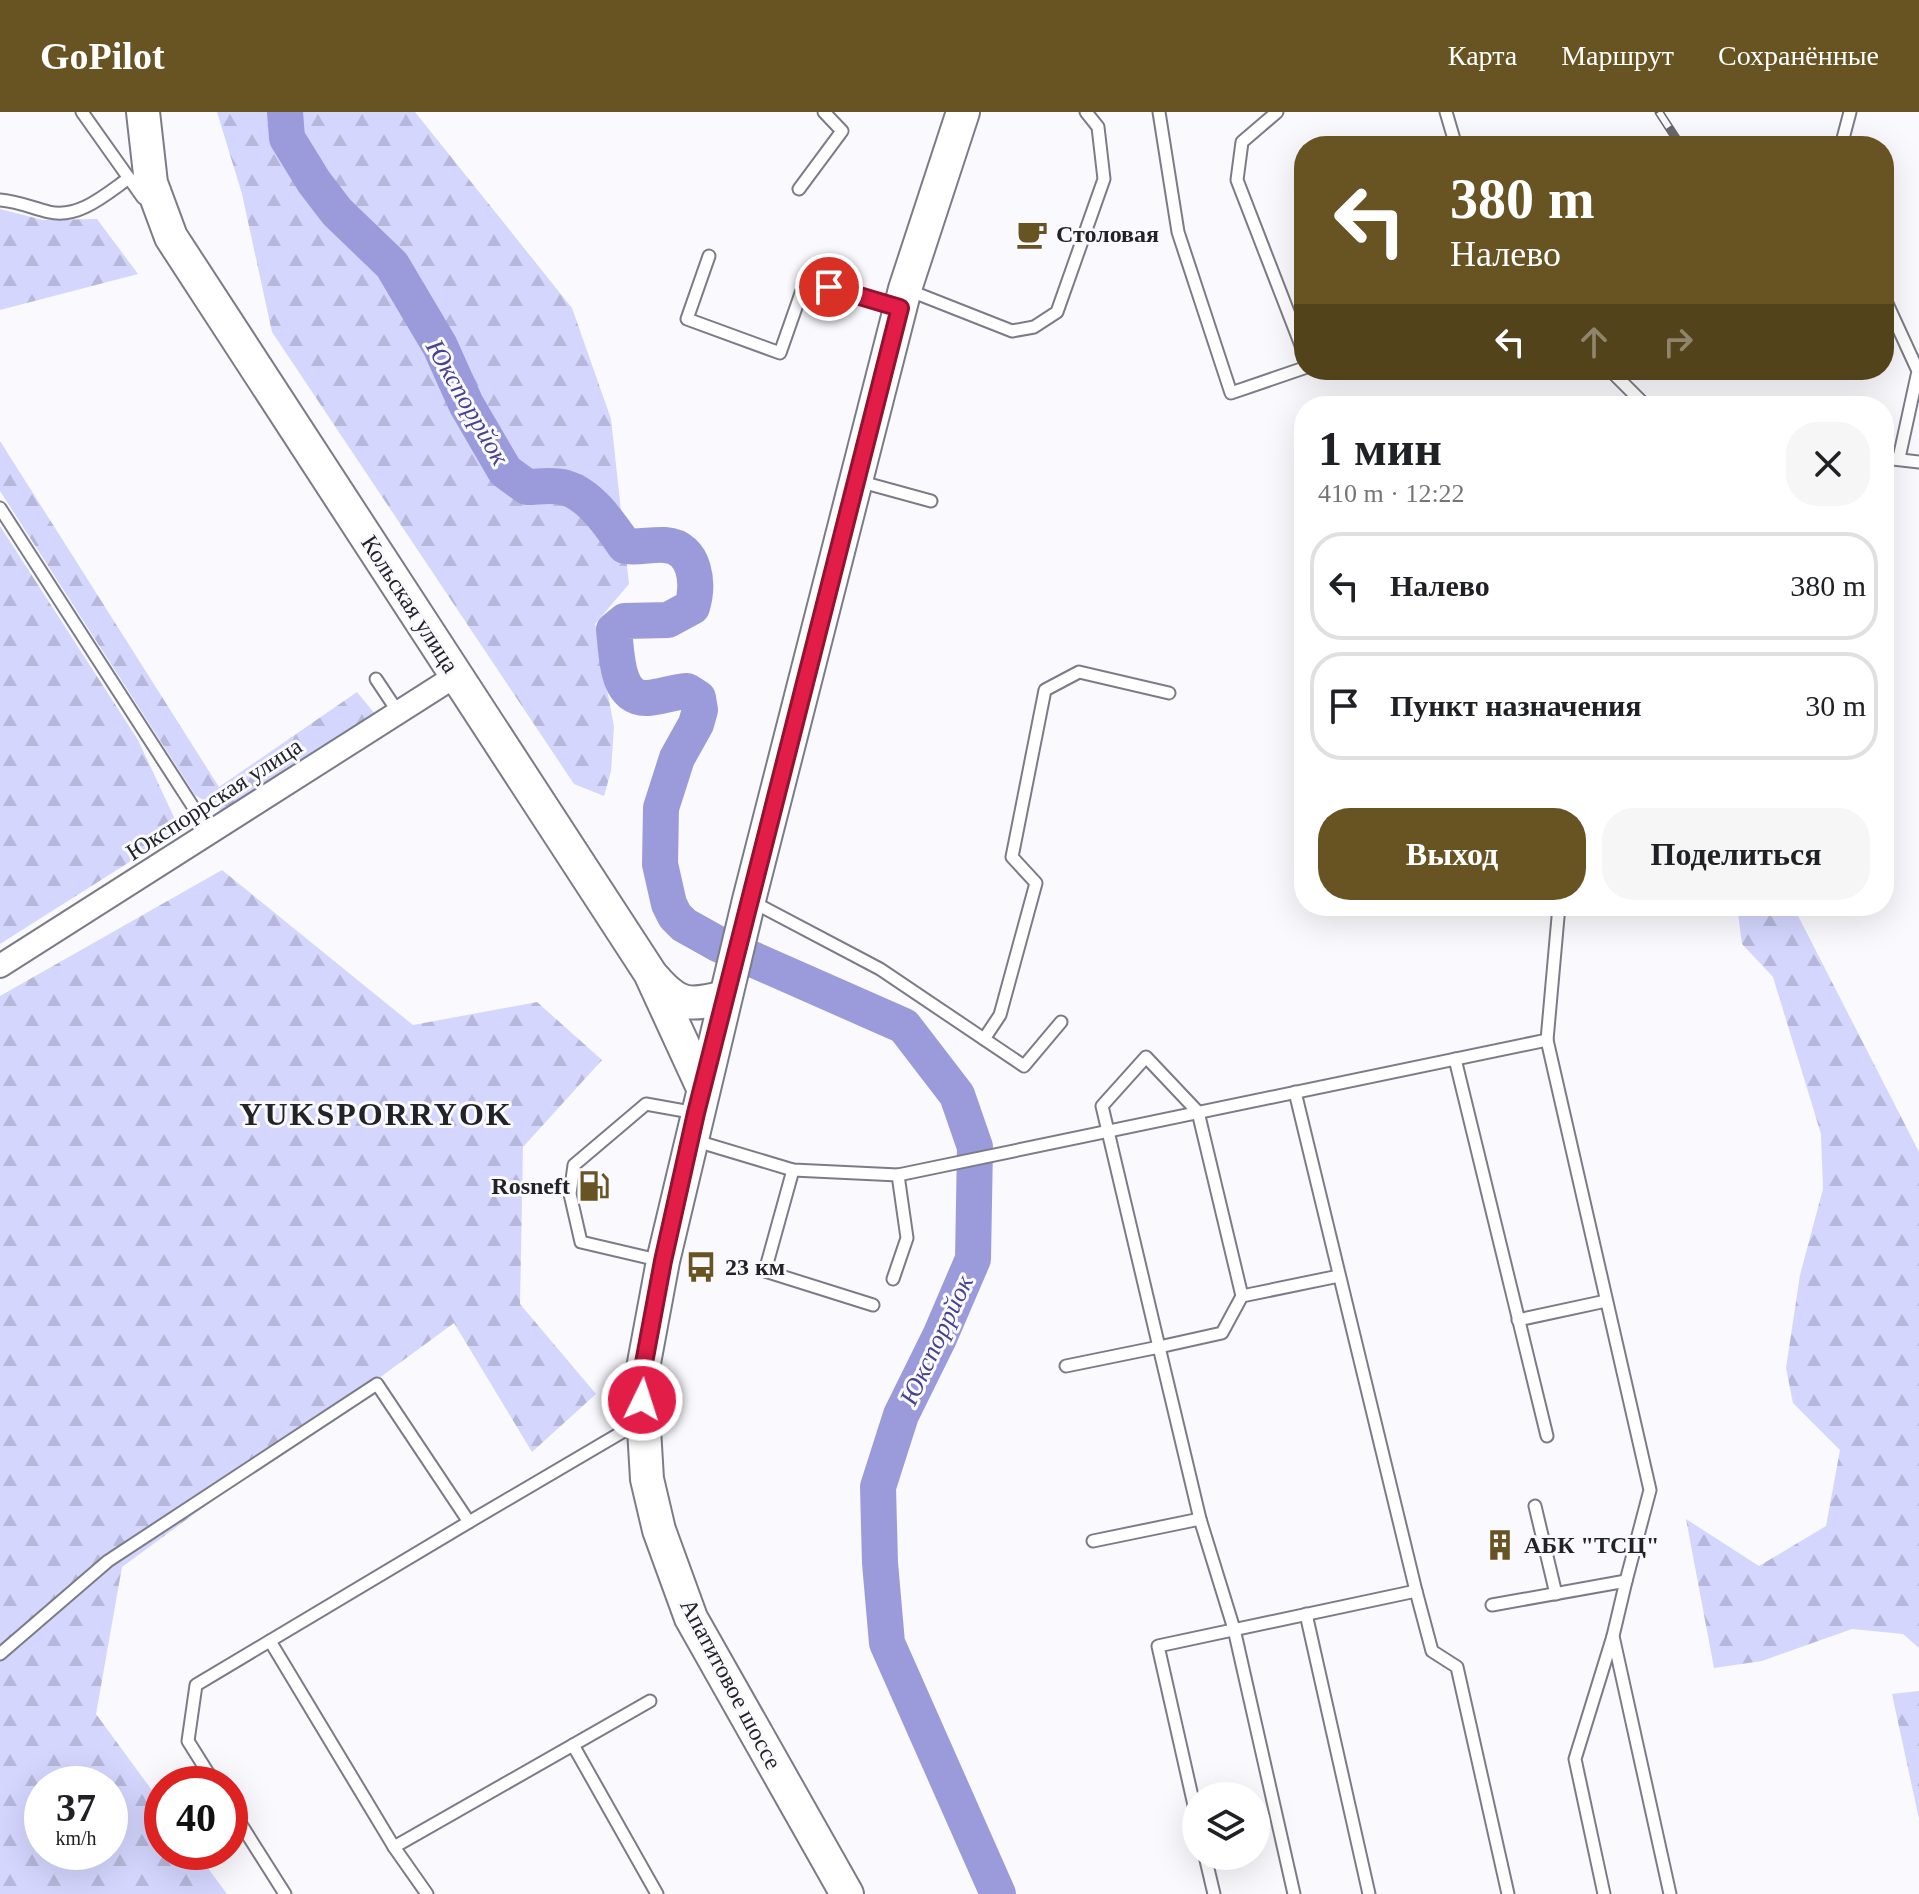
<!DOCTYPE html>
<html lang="ru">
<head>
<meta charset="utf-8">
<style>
  :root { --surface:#fff; --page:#f6f6f6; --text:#202124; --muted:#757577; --line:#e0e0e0; --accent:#685422 }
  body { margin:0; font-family:"Times New Roman",serif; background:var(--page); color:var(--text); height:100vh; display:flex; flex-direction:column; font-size:30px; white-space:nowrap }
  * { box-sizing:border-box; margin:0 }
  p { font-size:26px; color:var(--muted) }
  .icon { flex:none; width:44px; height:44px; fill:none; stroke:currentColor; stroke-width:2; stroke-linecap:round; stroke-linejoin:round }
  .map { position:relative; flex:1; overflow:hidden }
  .side { position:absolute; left:1294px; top:284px; width:600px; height:520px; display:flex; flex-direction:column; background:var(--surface); border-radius:32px; box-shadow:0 8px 32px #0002 }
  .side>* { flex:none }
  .banner { position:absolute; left:1294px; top:24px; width:600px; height:244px; border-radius:32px; box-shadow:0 8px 32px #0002; background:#685422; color:#fff; overflow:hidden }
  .controls { position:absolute; left:1182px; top:1670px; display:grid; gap:16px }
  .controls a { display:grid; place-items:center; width:88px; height:88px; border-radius:50%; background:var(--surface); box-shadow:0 8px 32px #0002; font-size:40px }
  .speed { position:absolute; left:24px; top:1654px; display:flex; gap:16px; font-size:40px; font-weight:700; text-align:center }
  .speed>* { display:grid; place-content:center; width:104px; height:104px; border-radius:50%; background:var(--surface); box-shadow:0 8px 32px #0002; line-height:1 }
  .speed small { font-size:20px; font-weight:400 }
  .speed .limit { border:12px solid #d22; background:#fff; color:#111 }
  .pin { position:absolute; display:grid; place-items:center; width:68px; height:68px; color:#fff; margin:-34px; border:4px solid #fff; border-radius:50%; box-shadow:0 2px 8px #0007 }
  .me { position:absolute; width:88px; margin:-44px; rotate:4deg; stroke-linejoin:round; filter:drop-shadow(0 0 6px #0008) }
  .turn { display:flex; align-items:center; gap:28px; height:168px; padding:0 24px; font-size:36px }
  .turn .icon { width:104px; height:104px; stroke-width:2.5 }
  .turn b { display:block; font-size:56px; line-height:68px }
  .lanes { display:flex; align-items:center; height:76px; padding:0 24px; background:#0003; justify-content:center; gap:40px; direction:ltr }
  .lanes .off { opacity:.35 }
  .round { display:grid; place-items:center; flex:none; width:84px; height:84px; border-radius:32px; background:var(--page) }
  .overview { display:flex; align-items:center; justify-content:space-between; height:136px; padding:0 24px }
  h1 { font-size:48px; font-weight:600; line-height:60px }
  .action { display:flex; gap:16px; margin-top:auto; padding:16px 24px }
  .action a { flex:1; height:92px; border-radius:32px; background:var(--accent); color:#fff; font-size:32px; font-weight:600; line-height:92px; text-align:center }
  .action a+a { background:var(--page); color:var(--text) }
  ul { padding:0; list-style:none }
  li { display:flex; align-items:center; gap:24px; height:108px; margin:0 16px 12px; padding:0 8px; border:4px solid var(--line); border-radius:32px }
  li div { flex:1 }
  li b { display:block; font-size:30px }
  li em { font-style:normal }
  header { display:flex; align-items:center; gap:48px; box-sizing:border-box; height:112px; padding:0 40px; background:var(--accent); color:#fff }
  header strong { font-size:38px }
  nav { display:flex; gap:44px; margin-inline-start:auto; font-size:28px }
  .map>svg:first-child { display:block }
  .forest { fill:url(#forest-firs); fill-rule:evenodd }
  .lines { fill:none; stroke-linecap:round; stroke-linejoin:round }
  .river { stroke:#9b9bdc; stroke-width:36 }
  .lane-casing { stroke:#7c7c88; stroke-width:15 }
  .street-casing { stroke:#7c7c88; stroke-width:26 }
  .secondary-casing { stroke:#7c7c88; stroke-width:36 }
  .lane { stroke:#fff; stroke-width:11 }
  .street { stroke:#fff; stroke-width:22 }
  .secondary { stroke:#fff; stroke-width:32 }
  .rail-casing { stroke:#68686d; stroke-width:9 }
  .rail { stroke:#f9f9fe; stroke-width:6; stroke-dasharray:18; stroke-linecap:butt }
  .route-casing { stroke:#92132f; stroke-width:20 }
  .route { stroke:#e11d48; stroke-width:14 }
  .labels { text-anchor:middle; stroke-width:6; stroke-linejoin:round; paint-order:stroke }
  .poi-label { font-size:24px; font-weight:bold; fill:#222328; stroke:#f9f9fe; text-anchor:start }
  .street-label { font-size:24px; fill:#222328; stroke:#f9f9fe }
  .water-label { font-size:26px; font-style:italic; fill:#48428f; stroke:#f9f9fe }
  .district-label { font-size:32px; font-weight:bold; letter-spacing:2px; fill:#222328; stroke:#f9f9fe }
</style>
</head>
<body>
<header>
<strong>GoPilot</strong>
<nav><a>Карта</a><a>Маршрут</a><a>Сохранённые</a></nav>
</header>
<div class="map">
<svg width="1919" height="1782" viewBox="0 0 1919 1782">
  <defs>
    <pattern id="forest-firs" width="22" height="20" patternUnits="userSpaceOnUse" patternTransform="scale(2)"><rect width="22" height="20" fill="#d4d6fe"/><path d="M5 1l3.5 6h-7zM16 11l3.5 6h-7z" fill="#b6b7da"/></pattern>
  </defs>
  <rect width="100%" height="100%" fill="#f9f9fe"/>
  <g class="forest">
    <path d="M217 0H415L572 196 611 307 629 472 595 512 614 615 611 659 604 684 574 672 272 220 242 82Z"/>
    <path d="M0 97 43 108 97 107 138 162 0 198Z"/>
    <path d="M0 329 219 675 357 580 375 602 221 699 195 683 0 379Z"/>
    <path d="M0 414 138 628 180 718 0 832Z"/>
    <path d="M222 758 413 913 537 890 602 948 523 1035 520 1192 596 1282 532 1340 454 1211 122 1455 96 1602 162 1692V1740H196L227 1782H0V884ZM42 1672H110V1740H42Z"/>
    <path d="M1737 794H1793L1919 1040V1536L1903 1522 1852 1517 1762 1549 1714 1556 1686 1407 1759 1454 1826 1414 1840 1338 1793 1291 1786 1256 1800 1163 1823 1077 1821 1022 1773 865 1742 832Z"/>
    <path d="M1919 1579V1707L1892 1582Z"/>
  </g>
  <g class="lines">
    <path class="river" d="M285 0 287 26 314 70 337 100 392 153 440 234 466 292 505 359 527 375C539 375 553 372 566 376 591 383 611 414 625 434 639 436 651 432 665 433 696 435 699 472 692 495L668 508 625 509 614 518C617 540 615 588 648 586 660 585 674 580 687 579L698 586 700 598 696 612 677 646 661 696 660 752 669 792 675 804 684 813 718 832 904 914 957 983 975 1035 973 1147 940 1224 901 1303 878 1375 880 1451 887 1531 998 1782"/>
    <defs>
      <g id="lane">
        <path d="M82 0 143 86"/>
        <path d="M1159 0 1178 120 1231 281 1304 256"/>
        <path d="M1277 0 1242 30 1237 68 1304 241"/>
        <path d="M1446 0 1456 34"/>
        <path d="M1841 34 1850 0"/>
        <path d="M799 77 842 19 824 0"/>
        <path d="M0 88C17 89 32 96 49 100 79 107 106 82 129 66"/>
        <path d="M709 144 687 207 780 241 806 167 896 195"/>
        <path d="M908 178 1012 219 1034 215 1057 200 1104 67 1098 15 1086 0"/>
        <path d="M1884 185 1918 259 1899 346"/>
        <path d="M1610 258 1646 294"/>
        <path d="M1884 346 1919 350"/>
        <path d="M858 369 931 389"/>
        <path d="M0 396 210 721"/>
        <path d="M376 567 398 600"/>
        <path d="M753 790 880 857 1024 954 1061 910"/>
        <path d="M984 927 1000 903 1036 771 1012 745 1045 578 1079 560 1169 581"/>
        <path d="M1146 945 1198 1000 1242 1184 1222 1221 1159 1235 1102 994Z"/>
        <path d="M1455 947 1547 1324"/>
        <path d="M693 1028 793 1058 898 1063 1547 928 1559 794"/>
        <path d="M793 1058 765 1159 873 1193"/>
        <path d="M662 1149 581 1130 570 1082 574 1053 646 992 696 1001"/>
        <path d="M893 1167 907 1126 898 1063"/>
        <path d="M1242 1184 1339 1164"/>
        <path d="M1518 1208 1606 1189"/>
        <path d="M1066 1254 1159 1235 1200 1407 1234 1517 1294 1782"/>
        <path d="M1535 1394 1556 1482"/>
        <path d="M469 1410 641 1309"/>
        <path d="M1093 1429 1200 1407"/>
        <path d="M1626 1469 1613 1524 1670 1782"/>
        <path d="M1416 1479 1432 1539 1457 1555 1508 1782"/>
        <path d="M1492 1493 1626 1469 1650 1378 1547 928"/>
        <path d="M1306 1502 1369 1782"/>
        <path d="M270 1529 394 1735 427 1782"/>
        <path d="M0 1542 108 1449 377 1272 469 1410 196 1573 188 1629 215 1672"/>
        <path d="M573 1633 650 1589"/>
        <path d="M230 1695 285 1782"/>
        <path d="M1196 1702 1158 1534 1416 1479 1295 980"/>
        <path d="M394 1735 573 1633 657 1782"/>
        <path d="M1205 1744 1214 1782"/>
        <path d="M1604 1782 1575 1647 1613 1524"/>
      </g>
      <path id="street" d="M0 854 457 563"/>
      <g id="secondary">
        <path d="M143 0 151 71 171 125 650 861 703 976"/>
        <path d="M654 866C679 895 690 894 725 885"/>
        <path d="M847 1782 691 1506 659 1418 647 1367 641 1267 663 1149 749 788 905 177 963 0"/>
      </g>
    </defs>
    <use href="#lane" class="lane-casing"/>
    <use href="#street" class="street-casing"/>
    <use href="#secondary" class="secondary-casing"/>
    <use href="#lane" class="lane"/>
    <use href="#street" class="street"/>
    <use href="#secondary" class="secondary"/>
    <defs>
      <path id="rail" d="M1659 0 1681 34"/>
    </defs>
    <use href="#rail" class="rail-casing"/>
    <use href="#rail" class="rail"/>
  </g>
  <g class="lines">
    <defs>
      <path id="route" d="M642 1288 641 1267 663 1149 696 1001 900 196 829 175"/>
    </defs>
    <use href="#route" class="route-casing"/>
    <use href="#route" class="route"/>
  </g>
  <defs>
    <symbol id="cafe-bare" viewBox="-9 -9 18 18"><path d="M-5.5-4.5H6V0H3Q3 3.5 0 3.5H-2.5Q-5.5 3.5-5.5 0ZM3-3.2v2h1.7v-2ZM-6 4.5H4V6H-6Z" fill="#685422" stroke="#f9f9fe" stroke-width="2.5" paint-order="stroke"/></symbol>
    <symbol id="fuel-bare" viewBox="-9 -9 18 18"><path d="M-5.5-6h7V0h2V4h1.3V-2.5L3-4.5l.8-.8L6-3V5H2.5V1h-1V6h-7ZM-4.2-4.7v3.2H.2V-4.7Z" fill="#685422" stroke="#f9f9fe" stroke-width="2.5" paint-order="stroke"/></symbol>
    <symbol id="bus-bare" viewBox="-9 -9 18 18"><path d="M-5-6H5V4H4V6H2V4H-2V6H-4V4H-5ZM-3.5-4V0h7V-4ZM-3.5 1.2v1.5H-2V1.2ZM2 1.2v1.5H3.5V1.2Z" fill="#685422" stroke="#f9f9fe" stroke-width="2.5" paint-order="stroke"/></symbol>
    <symbol id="building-bare" viewBox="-9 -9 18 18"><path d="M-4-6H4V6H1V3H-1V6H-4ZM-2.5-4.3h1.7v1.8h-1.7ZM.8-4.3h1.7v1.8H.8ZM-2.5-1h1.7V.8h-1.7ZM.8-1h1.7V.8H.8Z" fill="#685422" stroke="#f9f9fe" stroke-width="2.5" paint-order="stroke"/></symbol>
  </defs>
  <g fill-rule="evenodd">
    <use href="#cafe-bare" x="1010" y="100" width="44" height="44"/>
    <use href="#fuel-bare" x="572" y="1052" width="44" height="44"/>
    <use href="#bus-bare" x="679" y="1133" width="44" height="44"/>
    <use href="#building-bare" x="1478" y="1411" width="44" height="44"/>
  </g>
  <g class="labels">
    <g class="poi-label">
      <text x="1056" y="130">Столовая</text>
      <text x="570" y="1082" text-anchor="end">Rosneft</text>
      <text x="725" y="1163">23 км</text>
      <text x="1524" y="1441">АБК "ТСЦ"</text>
    </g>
    <g class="street-label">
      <text transform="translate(410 492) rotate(57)" y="8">Кольская улица</text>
      <text transform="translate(214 687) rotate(-33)" y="8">Юкспоррская улица</text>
      <text transform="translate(731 1572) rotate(62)" y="8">Апатитовое шоссе</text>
    </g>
    <g class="water-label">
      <text transform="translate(468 290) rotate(60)" y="9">Юкспоррйок</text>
      <text transform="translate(936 1228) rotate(-65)" y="9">Юкспоррйок</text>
    </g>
    <g class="district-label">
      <text x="376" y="1013">YUKSPORRYOK</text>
    </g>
  </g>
</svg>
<div class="controls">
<a><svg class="icon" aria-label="layers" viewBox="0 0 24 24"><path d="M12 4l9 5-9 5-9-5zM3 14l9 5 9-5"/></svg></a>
</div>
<div class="speed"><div>37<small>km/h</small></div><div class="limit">40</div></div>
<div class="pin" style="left:829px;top:175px;background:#d93025"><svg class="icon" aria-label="arrive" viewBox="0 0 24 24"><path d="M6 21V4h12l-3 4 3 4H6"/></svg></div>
<svg class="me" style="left:642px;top:1288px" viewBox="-20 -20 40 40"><circle r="17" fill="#e11d48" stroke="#fff" stroke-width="3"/><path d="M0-11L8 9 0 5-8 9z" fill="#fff"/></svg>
<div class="banner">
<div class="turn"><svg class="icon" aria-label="left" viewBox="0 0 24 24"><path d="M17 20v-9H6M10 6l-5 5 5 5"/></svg><div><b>380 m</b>Налево</div></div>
<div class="lanes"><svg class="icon" aria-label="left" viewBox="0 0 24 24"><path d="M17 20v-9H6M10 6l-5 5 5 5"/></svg><svg class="icon off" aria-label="ahead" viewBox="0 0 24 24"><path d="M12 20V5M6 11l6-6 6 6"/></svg><svg class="icon off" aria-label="right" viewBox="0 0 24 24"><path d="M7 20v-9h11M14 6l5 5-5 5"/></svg></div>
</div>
<section class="side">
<div class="overview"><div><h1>1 мин</h1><p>410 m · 12:22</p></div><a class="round"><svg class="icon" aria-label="close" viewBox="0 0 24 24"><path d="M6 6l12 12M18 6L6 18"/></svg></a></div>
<ul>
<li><svg class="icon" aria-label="left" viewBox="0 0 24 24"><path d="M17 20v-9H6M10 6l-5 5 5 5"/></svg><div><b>Налево</b></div><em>380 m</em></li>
<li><svg class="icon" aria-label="arrive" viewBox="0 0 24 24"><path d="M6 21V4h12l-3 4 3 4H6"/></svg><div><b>Пункт назначения</b></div><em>30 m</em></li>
</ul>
<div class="action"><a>Выход</a><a>Поделиться</a></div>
</section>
</div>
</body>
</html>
